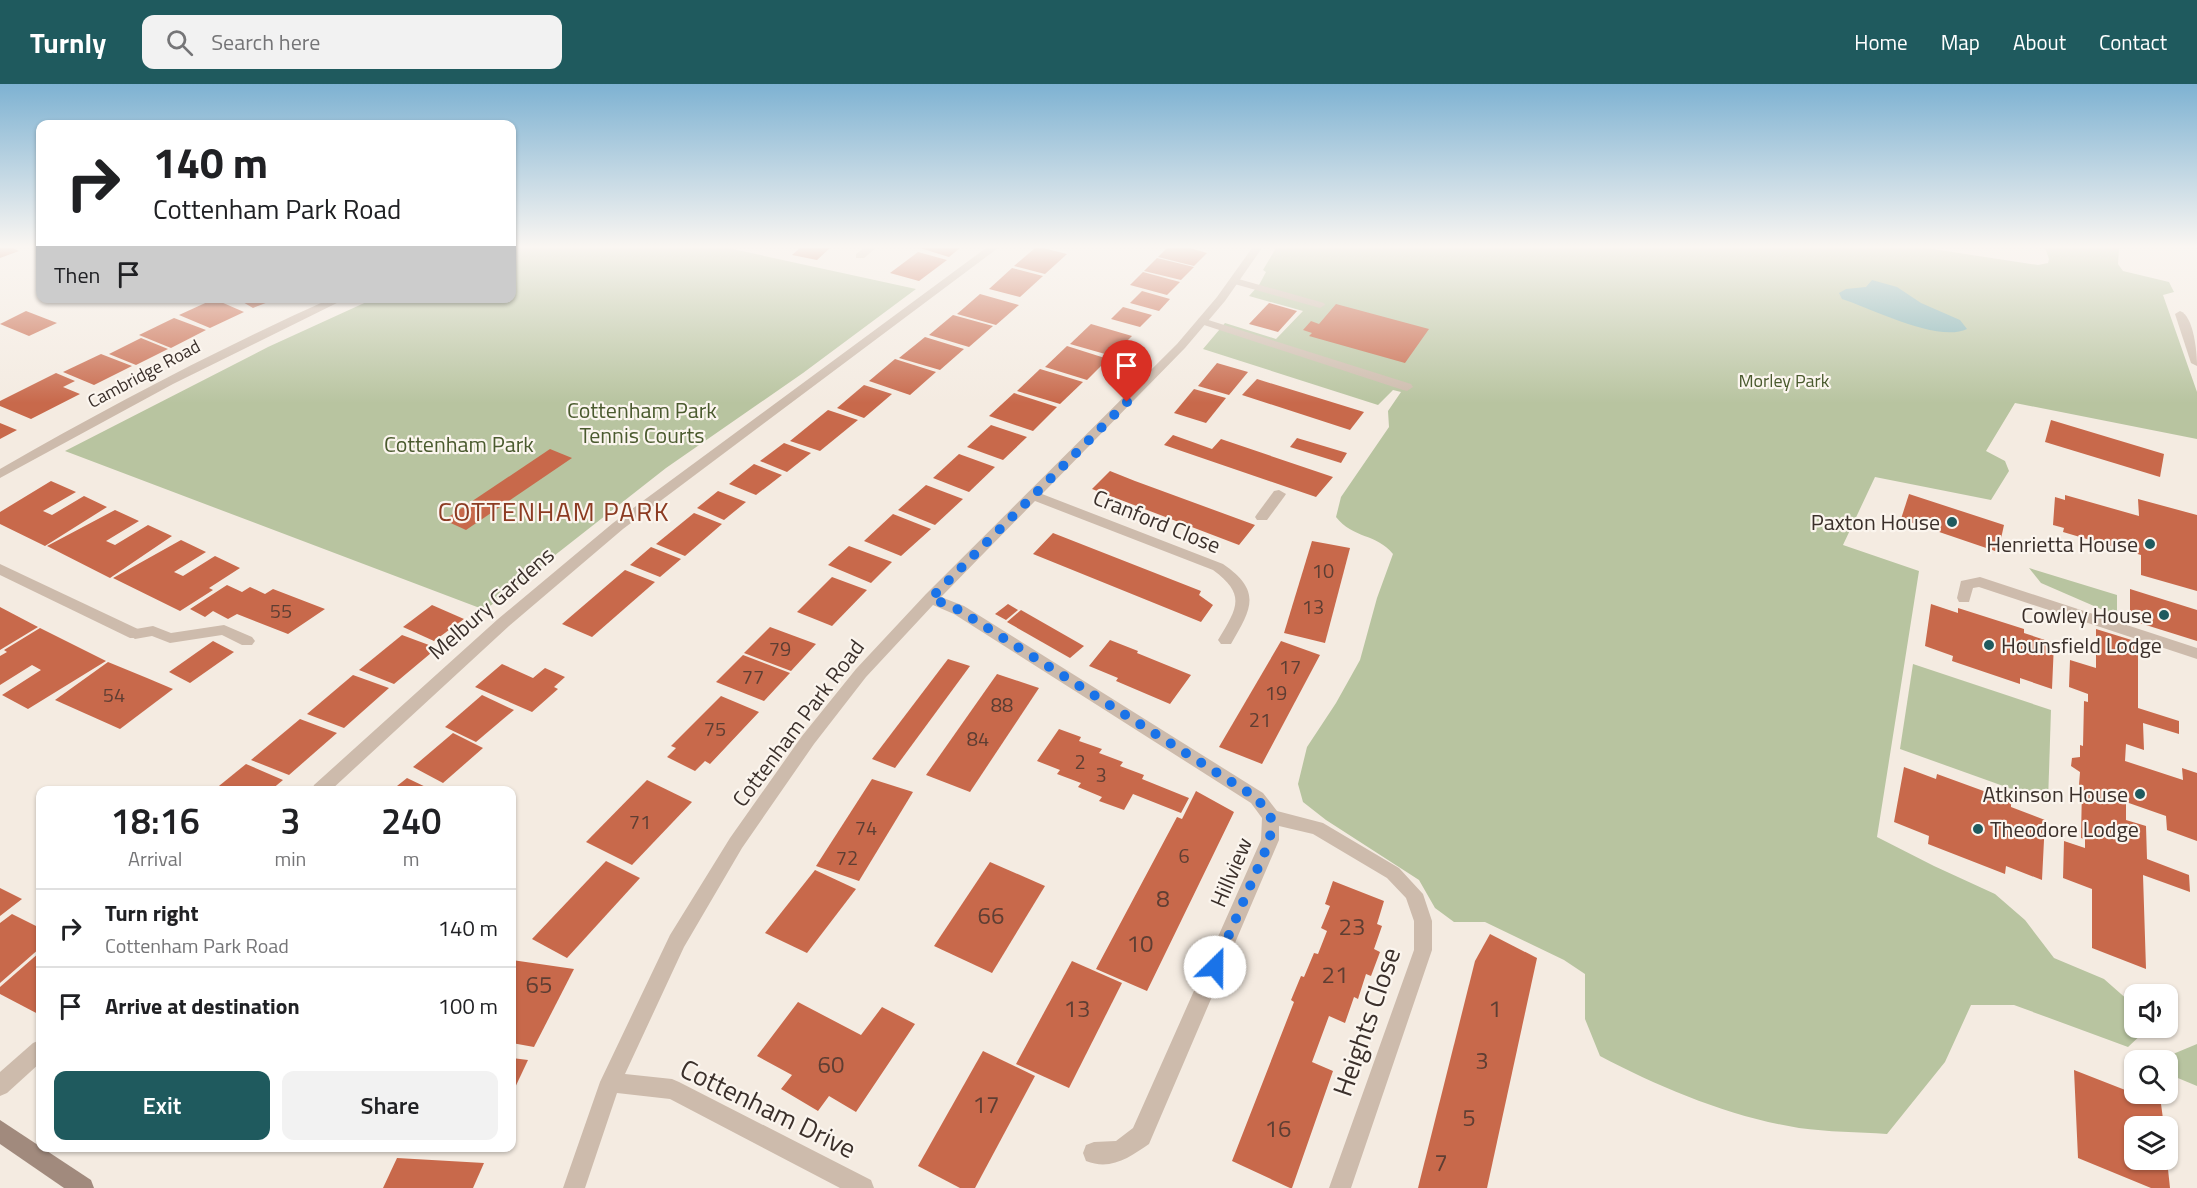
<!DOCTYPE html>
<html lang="en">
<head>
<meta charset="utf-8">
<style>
  :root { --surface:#fff; --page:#f2f2f2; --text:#202124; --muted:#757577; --line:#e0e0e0; --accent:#1f5a5e }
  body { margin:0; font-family:"Titillium Web",sans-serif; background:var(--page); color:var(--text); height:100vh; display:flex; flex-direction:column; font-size:22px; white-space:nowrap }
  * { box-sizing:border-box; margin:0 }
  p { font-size:20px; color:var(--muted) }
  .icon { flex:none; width:33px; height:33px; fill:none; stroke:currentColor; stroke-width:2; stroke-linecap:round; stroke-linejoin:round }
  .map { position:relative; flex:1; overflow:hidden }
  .details { position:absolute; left:36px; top:702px; width:480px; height:366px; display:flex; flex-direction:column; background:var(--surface); border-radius:12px; box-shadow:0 2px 4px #0004 }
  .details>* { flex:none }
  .guide { position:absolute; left:36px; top:36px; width:480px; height:183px; border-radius:12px; box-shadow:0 2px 4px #0004; background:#fff; color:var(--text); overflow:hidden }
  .tools { position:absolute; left:2124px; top:900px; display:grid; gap:12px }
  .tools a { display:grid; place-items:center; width:54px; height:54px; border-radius:12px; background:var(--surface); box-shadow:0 2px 4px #0004; font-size:30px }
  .pin { position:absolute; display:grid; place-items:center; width:51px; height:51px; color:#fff; margin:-62px -26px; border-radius:50% 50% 50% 0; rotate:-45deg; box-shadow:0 0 6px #0007 }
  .pin .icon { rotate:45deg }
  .me { position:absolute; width:66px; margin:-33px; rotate:23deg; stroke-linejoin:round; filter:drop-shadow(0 0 4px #0008) }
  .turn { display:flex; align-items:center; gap:21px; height:126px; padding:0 18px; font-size:27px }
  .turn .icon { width:78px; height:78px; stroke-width:2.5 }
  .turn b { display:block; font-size:42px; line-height:51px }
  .then { display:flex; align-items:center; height:57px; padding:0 18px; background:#0003; gap:12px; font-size:22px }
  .eta { display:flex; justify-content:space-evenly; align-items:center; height:102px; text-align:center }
  .eta b { font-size:36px; font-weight:600; line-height:42px }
  .cta { display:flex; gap:12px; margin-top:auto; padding:12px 18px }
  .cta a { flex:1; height:69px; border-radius:12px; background:var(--accent); color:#fff; font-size:24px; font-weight:600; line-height:69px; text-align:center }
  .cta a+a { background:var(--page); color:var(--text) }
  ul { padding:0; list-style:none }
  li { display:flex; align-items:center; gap:18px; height:78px; padding:0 18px; border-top:2px solid var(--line) }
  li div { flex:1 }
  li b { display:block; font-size:22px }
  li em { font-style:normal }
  header { display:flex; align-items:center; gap:36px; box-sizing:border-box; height:84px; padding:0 30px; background:var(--accent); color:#fff }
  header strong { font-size:28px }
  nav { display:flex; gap:33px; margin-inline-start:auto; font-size:21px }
  .search { width:420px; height:54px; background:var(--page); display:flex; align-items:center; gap:15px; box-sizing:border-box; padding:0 21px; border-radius:12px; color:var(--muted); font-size:22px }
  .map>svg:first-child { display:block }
  .green { fill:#b8c4a0 }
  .water { fill:#7fb0b2 }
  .building { fill:#c8694b }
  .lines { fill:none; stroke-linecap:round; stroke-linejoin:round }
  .lane { fill:#cdbbac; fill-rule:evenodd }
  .street { fill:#cdbbac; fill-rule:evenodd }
  .secondary { fill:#a18a7d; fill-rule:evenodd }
  .route { stroke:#1a73e8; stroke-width:10; stroke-dasharray:0 18 }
  .poi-dot { fill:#1f5a5e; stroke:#fbf5ee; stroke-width:2 }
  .labels { text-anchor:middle; stroke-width:4.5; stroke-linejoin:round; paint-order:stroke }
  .far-street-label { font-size:18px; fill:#3b302b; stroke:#fbf5ee }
  .far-park-label { font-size:18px; fill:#4a5a2e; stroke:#fbf5ee }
  .number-label { font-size:20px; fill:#5e3e33 }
  .park-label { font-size:22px; fill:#4a5a2e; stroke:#fbf5ee }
  .street-label { font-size:22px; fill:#3b302b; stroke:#fbf5ee }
  .poi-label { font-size:22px; fill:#3b302b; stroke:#fbf5ee; text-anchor:end }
  .near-number-label { font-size:24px; fill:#5e3e33 }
  .quarter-label { font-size:26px; letter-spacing:1.5px; fill:#8c3b22; stroke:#fbf5ee }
  .near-street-label { font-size:27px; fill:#3b302b; stroke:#fbf5ee }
</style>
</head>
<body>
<header>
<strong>Turnly</strong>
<div class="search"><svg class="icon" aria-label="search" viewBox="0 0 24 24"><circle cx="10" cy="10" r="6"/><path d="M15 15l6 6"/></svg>Search here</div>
<nav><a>Home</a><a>Map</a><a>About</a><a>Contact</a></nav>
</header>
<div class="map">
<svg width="2197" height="1104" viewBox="0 0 2197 1104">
  <rect width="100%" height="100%" fill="#f4ebe1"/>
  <g class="green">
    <path d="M512 164H728L916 205 803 289 666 384 485 526 65 367 268 263 373 215 512 214Z"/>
    <path d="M1276 164H1926L2038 181 2048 179 2049 175 2045 164H2119L2118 180 2123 187 2169 198 2174 208 2163 211 2197 308V355L2015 319 1986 367 2005 377 2009 387 1991 416 1875 393 1843 461 1919 487 1877 753 1934 782 1995 810 2025 836 2054 874 2104 895 2129 917 2134 928V944H2142L2144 948 2128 963 2014 921H1971L1945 978 1887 1050C1858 1048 1828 1048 1799 1044 1730 1033 1661 1004 1600 972L1585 935V890L1564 876 1485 838H1454L1435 824 1419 796 1326 736 1303 718 1298 700 1307 663 1336 619 1360 576 1377 514 1393 470C1376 449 1353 455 1336 433L1341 413 1389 343 1388 327 1401 308 1393 306 1378 321 1203 265 1225 239 1276 255 1303 227 1249 212 1259 201 1266 188 1263 186Z"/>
    <path d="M2029 484 2117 511V532L2041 499Z"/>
    <path d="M1913 580 2051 626 2048 718 1900 665Z"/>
    <path d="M2197 960V1002L2173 992V970Z"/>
  </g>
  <path class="water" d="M1872 196 1897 203 1921 219 1960 236 1967 245C1938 259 1873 225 1842 215L1839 209 1846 205 1866 203Z"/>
  <g class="building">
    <path d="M0 164H13L19 167 0 174Z"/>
    <path d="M800 164H830L817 176 792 171Z"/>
    <path d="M920 164H960L949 173Z"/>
    <path d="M1035 164H1043L1067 170 1045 190 1014 182Z"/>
    <path d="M1167 164H1190L1207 169 1194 182 1158 173Z"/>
    <path d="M918 168 947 176 919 197 890 189Z"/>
    <path d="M1157 174 1194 183 1181 196 1144 187Z"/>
    <path d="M1012 184 1043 192 1020 213 989 205Z"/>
    <path d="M1143 188 1180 198 1167 211 1130 201Z"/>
    <path d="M1142 207 1170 215 1159 227 1130 219Z"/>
    <path d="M980 210 1019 221 996 241 957 230Z"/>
    <path d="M236 214H276V215L253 224Z"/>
    <path d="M214 215 244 228 210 244 179 231Z"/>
    <path d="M1269 219 1297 227 1278 248 1249 240Z"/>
    <path d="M1336 220 1429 245 1405 279 1309 252 1312 249 1303 246 1311 237 1319 240Z"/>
    <path d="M1123 223 1152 231 1140 243 1111 235Z"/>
    <path d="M26 227 57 239 29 252 0 240Z"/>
    <path d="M953 231 993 242 969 263 929 251Z"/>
    <path d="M174 234 206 246 171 264 139 251Z"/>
    <path d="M1091 240 1132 252 1112 272 1070 260Z"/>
    <path d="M925 253 964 265 940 286 899 274Z"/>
    <path d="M141 254 168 265 136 281 109 270Z"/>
    <path d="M1067 262 1108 275 1087 296 1045 283Z"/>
    <path d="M101 270 132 282 94 301 63 288Z"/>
    <path d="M895 275 936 288 910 311 869 297Z"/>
    <path d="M1217 279 1248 288 1229 311 1198 302Z"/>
    <path d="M1040 285 1083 298 1060 320 1017 307Z"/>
    <path d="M56 289 75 297 63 303 80 310 31 335 0 322V317Z"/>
    <path d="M1257 295 1364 328 1350 346 1242 311Z"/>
    <path d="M864 301 892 310 864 334 837 324Z"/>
    <path d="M1194 305 1226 314 1206 339 1174 329Z"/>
    <path d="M1014 309 1057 323 1033 347 989 332Z"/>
    <path d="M828 326 858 336 820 367 790 357Z"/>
    <path d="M2051 336 2164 370 2160 393 2045 358Z"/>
    <path d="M0 339 17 346 0 355Z"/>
    <path d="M991 341 1027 353 1003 376 967 363Z"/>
    <path d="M1173 351 1212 365 1221 355 1333 393 1316 413 1164 361Z"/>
    <path d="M1297 354 1347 369 1341 379 1290 363Z"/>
    <path d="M784 359 811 369 787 388 760 377Z"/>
    <path d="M550 365 572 374 466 446 444 436Z"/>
    <path d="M959 370 995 383 969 408 933 394Z"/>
    <path d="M754 380 782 391 756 411 729 400Z"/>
    <path d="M1110 387 1135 397 1255 441 1239 461 1092 405Z"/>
    <path d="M51 397 76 408 43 427 52 431 84 412 107 423 45 462 0 440V428Z"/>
    <path d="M926 401 963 415 935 441 898 426Z"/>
    <path d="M718 407 746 418 724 436 697 424Z"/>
    <path d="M1909 410 2004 441 1998 468 1901 435Z"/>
    <path d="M2065 411 2139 432 2138 415 2197 431V507L2141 491V471L2063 448 2064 444 2053 441 2055 413 2065 416Z"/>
    <path d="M115 426 139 437 106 457 115 461 148 441 172 452 110 494 47 462Z"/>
    <path d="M694 429 722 440 685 472 656 460Z"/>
    <path d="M893 430 931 445 901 472 864 457Z"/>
    <path d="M1053 449 1201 507 1199 511 1213 521 1201 538 1033 470Z"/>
    <path d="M181 456 206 468 174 488 183 492 215 472 240 484 209 504 213 506 180 527 113 494Z"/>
    <path d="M1312 457 1350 464 1325 559 1284 549Z"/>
    <path d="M849 462 892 478 871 499 828 481Z"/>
    <path d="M651 463 681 475 660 493 630 481Z"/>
    <path d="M625 486 655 498 592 553 562 540Z"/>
    <path d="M832 493 867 506 832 542 797 528Z"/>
    <path d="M227 501 242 508 250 503 265 510 273 505 325 525 288 550 237 530 228 535 213 527 205 533 190 525Z"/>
    <path d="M2130 505 2197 526V557L2130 536Z"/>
    <path d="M1008 520 1018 526 1006 536 995 530Z"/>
    <path d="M1931 520 1958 529V524L2024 545V549L2054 559 2052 605 2020 594V600L1952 577 1953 572 1925 562Z"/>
    <path d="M432 521 464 535 434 557 403 543Z"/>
    <path d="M0 523 38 543 0 566Z"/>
    <path d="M1021 526 1084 562 1070 574 1007 538Z"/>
    <path d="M770 543 816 560 791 587 744 569Z"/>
    <path d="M40 544 106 577 28 625 2 611 41 586 32 581 0 601V572L7 568 4 566Z"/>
    <path d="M2096 545 2138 558V624L2179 637V650L2143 639 2144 666 2126 660 2125 677 2183 696 2182 684 2197 689V757L2167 746 2166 732 2126 718V736L2146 742 2147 775 2189 791 2190 808 2143 791 2146 885 2092 864V805L2063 794 2064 757 2085 764V755L2081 754 2082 702 2079 701 2080 688 2071 682 2072 674 2080 673V661L2083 662 2084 617 2088 618V610L2069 603 2070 576 2096 584Z"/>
    <path d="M402 551 437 564 394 600 359 586Z"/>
    <path d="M1110 556 1138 567 1137 569 1191 591 1170 620 1116 597 1118 594 1089 582Z"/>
    <path d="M213 557 234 568 190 599 169 588Z"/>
    <path d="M1281 557 1320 571 1262 680 1219 663Z"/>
    <path d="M743 571 790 589 764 617 716 598Z"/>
    <path d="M948 575 970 582 895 684 872 675Z"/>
    <path d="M108 578 147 594 173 605 120 645 55 616Z"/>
    <path d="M502 580 533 594 545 584 565 593 554 603 558 605 532 628 475 603Z"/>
    <path d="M997 590 1039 604 970 708 926 691Z"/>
    <path d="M353 591 389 604 344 644 307 630Z"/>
    <path d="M482 611 514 626 476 658 445 643Z"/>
    <path d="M721 612 759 628 710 680 705 677 695 687 667 673 676 664 671 662Z"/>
    <path d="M300 635 337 649 289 691 251 676Z"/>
    <path d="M1059 645 1081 653 1079 657 1102 665 1099 669 1123 678 1120 682 1144 691 1142 695 1189 714 1181 729 1133 710 1124 726 1099 717 1102 713 1078 703 1081 699 1057 690 1060 686 1037 677Z"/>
    <path d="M453 649 483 664 443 699 413 683Z"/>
    <path d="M246 680 283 696 271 706H214Z"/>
    <path d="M1904 683 1936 695 1937 690 2011 717V723L2045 736 2042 796 2006 782 2005 790 1928 760 1929 752 1894 738Z"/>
    <path d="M407 694 432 706H392Z"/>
    <path d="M872 695 913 708 859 797 816 782Z"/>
    <path d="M647 696 692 718 632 781 586 758Z"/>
    <path d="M1196 707 1234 728 1147 907 1096 885 1177 733 1182 735Z"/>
    <path d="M606 777 640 794 567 874 532 855Z"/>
    <path d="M990 778 1045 802 992 889 934 862Z"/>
    <path d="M815 786 856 805 807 869 765 849Z"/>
    <path d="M1333 797 1384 817 1377 840 1382 842 1374 865 1380 868 1371 892 1366 890 1358 915 1354 913 1345 939 1329 932 1312 978 1333 987 1292 1104H1290L1232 1077 1294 918 1291 916 1301 892 1304 893 1314 869 1318 870 1327 847 1321 844 1330 822 1325 820Z"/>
    <path d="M0 804 22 815 0 832Z"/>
    <path d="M12 830 40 844V864L0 899V839Z"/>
    <path d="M1490 850 1537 874 1487 1104H1418L1475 877Z"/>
    <path d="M40 868V931L0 910V903Z"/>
    <path d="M512 876 574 885 534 963 512 959Z"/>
    <path d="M1072 877 1122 899 1069 1004 1016 980Z"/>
    <path d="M798 918 861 951 882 923 915 940 856 1028 829 1012 818 1027 781 1005 792 991 757 972Z"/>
    <path d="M983 967 1035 992 975 1104H960L918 1082Z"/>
    <path d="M512 974 528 976 512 1010Z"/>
    <path d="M2074 986 2161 1020 2164 1042H2134V1076H2167L2170 1104H2151L2078 1074Z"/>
    <path d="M397 1074 484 1079 473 1104H383Z"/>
  </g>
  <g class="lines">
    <g class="lane">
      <path d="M864 164H876L864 174H856V170Z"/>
      <path d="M1235 194 1324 219 1325 221 1320 224 1231 199V195Z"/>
      <path d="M2180 227C2194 232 2197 269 2197 282L2191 279 2175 230Z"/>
      <path d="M1202 234 1411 300 1413 303 1407 307 1403 306 1198 239V235Z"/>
      <path d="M1279 406 1286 410 1284 413 1267 436H1257L1255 433 1257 430 1274 407Z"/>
      <path d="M224 541 252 553 255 557 252 561H242L222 551 170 559 152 552 135 555 128 550 130 546 153 542 171 549Z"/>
    </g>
    <g class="street">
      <path d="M986 164H998L623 445 509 542 331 706H312L314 701 498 535 613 439Z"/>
      <path d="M1252 164H1262L1225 217 1185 264 1042 410 1223 480C1262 507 1252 524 1231 560H1221L1218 556C1237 524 1247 511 1213 486L1035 417 941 513 964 522 1263 709 1277 727 1323 739 1399 784 1423 810 1432 837V866L1351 1104H1329L1414 866V837L1406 814 1387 794 1313 750 1279 742V756L1149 1060C1130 1073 1111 1087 1086 1077L1083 1069 1086 1061 1094 1058 1116 1057 1133 1044 1261 756 1262 734 1251 719 954 530 933 521 866 593 814 660 742 764 684 863 625 990 672 995 679 998 871 1096 874 1104H840L670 1015 617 1009 585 1104H563L600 998 670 851 730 754 802 652 856 585 926 510 1177 260 1217 213Z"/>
      <path d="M332 214H347L173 300 0 394V385C108 323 218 265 332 214Z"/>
      <path d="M0 480 140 546 142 550 140 554H130L0 491Z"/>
      <path d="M1980 493 2197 564V575L1979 503 1973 504 1969 518H1959L1957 514 1961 497Z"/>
      <path d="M40 956V979L7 1009 0 1012V988L33 959Z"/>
    </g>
    <path class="secondary" d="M0 1036 91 1096 94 1104H64L0 1060Z"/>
  </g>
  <linearGradient id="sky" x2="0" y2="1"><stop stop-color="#7eb2d2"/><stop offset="0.51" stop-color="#faf6f2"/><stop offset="1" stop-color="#faf6f2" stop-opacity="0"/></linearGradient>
  <rect width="2197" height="319" fill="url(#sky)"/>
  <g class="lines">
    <path class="route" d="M1127 318 931 514 959 526 1257 714 1271 734 1270 756 1215 883"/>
  </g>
  <g class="poi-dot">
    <circle cx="1952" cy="438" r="6"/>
    <circle cx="2150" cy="460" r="6"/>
    <circle cx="2164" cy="531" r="6"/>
    <circle cx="1989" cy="561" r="6"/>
    <circle cx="2140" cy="710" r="6"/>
    <circle cx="1978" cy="745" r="6"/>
  </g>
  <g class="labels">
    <g class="far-street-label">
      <text transform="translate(144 290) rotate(-28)" y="6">Cambridge Road</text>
    </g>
    <g class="far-park-label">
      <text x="1784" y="303">Morley Park</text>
    </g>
    <g class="number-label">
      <text x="1323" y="494">10</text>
      <text x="1313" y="530">13</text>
      <text x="281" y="534">55</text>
      <text x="780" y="572">79</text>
      <text x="1290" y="590">17</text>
      <text x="753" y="600">77</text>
      <text x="1276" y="616">19</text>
      <text x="114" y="618">54</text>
      <text x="1002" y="628">88</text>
      <text x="1260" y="643">21</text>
      <text x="715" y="652">75</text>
      <text x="978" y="662">84</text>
      <text x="1080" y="685">2</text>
      <text x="1101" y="698">3</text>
      <text x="640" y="745">71</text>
      <text x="866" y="751">74</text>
      <text x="1184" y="779">6</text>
      <text x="847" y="781">72</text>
    </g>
    <g class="park-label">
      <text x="642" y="334">Cottenham Park<tspan x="642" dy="25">Tennis Courts</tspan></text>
      <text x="459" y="368">Cottenham Park</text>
    </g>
    <g class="street-label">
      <text transform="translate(1157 437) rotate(22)" y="8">Cranford Close</text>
      <text transform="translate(491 519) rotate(-41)" y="8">Melbury Gardens</text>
      <text transform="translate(798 639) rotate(-53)" y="8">Cottenham Park Road</text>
      <text transform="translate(1231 788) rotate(-67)" y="8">Hillview</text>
    </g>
    <g class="poi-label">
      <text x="1940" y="446">Paxton House</text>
      <text x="2138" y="468">Henrietta House</text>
      <text x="2152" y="539">Cowley House</text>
      <text x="2001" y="569" text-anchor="start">Hounsfield Lodge</text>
      <text x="2128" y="718">Atkinson House</text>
      <text x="1990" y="753" text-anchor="start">Theodore Lodge</text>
    </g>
    <g class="near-number-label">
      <text x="1163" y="823">8</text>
      <text x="991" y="840">66</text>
      <text x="1352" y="851">23</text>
      <text x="1140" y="868">10</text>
      <text x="1335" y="899">21</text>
      <text x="539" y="909">65</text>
      <text x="1077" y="933">13</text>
      <text x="1495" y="933">1</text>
      <text x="1482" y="985">3</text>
      <text x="831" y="989">60</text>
      <text x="986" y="1029">17</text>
      <text x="1469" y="1042">5</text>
      <text x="1278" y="1053">16</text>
      <text x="1441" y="1087">7</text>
    </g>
    <g class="quarter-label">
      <text x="554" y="437">COTTENHAM PARK</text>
    </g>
    <g class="near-street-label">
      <text transform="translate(1367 938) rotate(-71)" y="9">Heights Close</text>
      <text transform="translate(768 1025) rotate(26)" y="9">Cottenham Drive</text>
    </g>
  </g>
</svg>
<div class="tools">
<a><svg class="icon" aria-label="sound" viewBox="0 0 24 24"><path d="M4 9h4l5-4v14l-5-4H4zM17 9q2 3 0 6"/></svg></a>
<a><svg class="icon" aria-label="search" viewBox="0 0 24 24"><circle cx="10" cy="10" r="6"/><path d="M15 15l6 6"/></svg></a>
<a><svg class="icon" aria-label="layers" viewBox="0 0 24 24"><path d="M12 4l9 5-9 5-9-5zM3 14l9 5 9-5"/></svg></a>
</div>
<div class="pin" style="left:1127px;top:318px;background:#d93025"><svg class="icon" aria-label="arrive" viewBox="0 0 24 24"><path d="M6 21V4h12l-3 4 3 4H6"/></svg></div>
<svg class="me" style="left:1215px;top:883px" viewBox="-20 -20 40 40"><circle r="19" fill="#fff"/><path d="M0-13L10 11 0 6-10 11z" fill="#1a73e8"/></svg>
<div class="guide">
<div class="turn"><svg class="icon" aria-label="right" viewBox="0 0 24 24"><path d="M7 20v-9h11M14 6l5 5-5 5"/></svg><div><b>140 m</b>Cottenham Park Road</div></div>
<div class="then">Then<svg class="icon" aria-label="arrive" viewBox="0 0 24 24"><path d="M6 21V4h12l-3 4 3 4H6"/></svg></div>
</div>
<section class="details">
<div class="eta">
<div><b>18:16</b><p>Arrival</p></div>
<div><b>3</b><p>min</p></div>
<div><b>240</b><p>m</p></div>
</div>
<ul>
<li><svg class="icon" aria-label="right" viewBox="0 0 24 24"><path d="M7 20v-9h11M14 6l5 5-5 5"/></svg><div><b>Turn right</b><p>Cottenham Park Road</p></div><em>140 m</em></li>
<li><svg class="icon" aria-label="arrive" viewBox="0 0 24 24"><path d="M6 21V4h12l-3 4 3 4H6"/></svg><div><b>Arrive at destination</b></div><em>100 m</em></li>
</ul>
<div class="cta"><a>Exit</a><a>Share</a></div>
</section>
</div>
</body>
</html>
